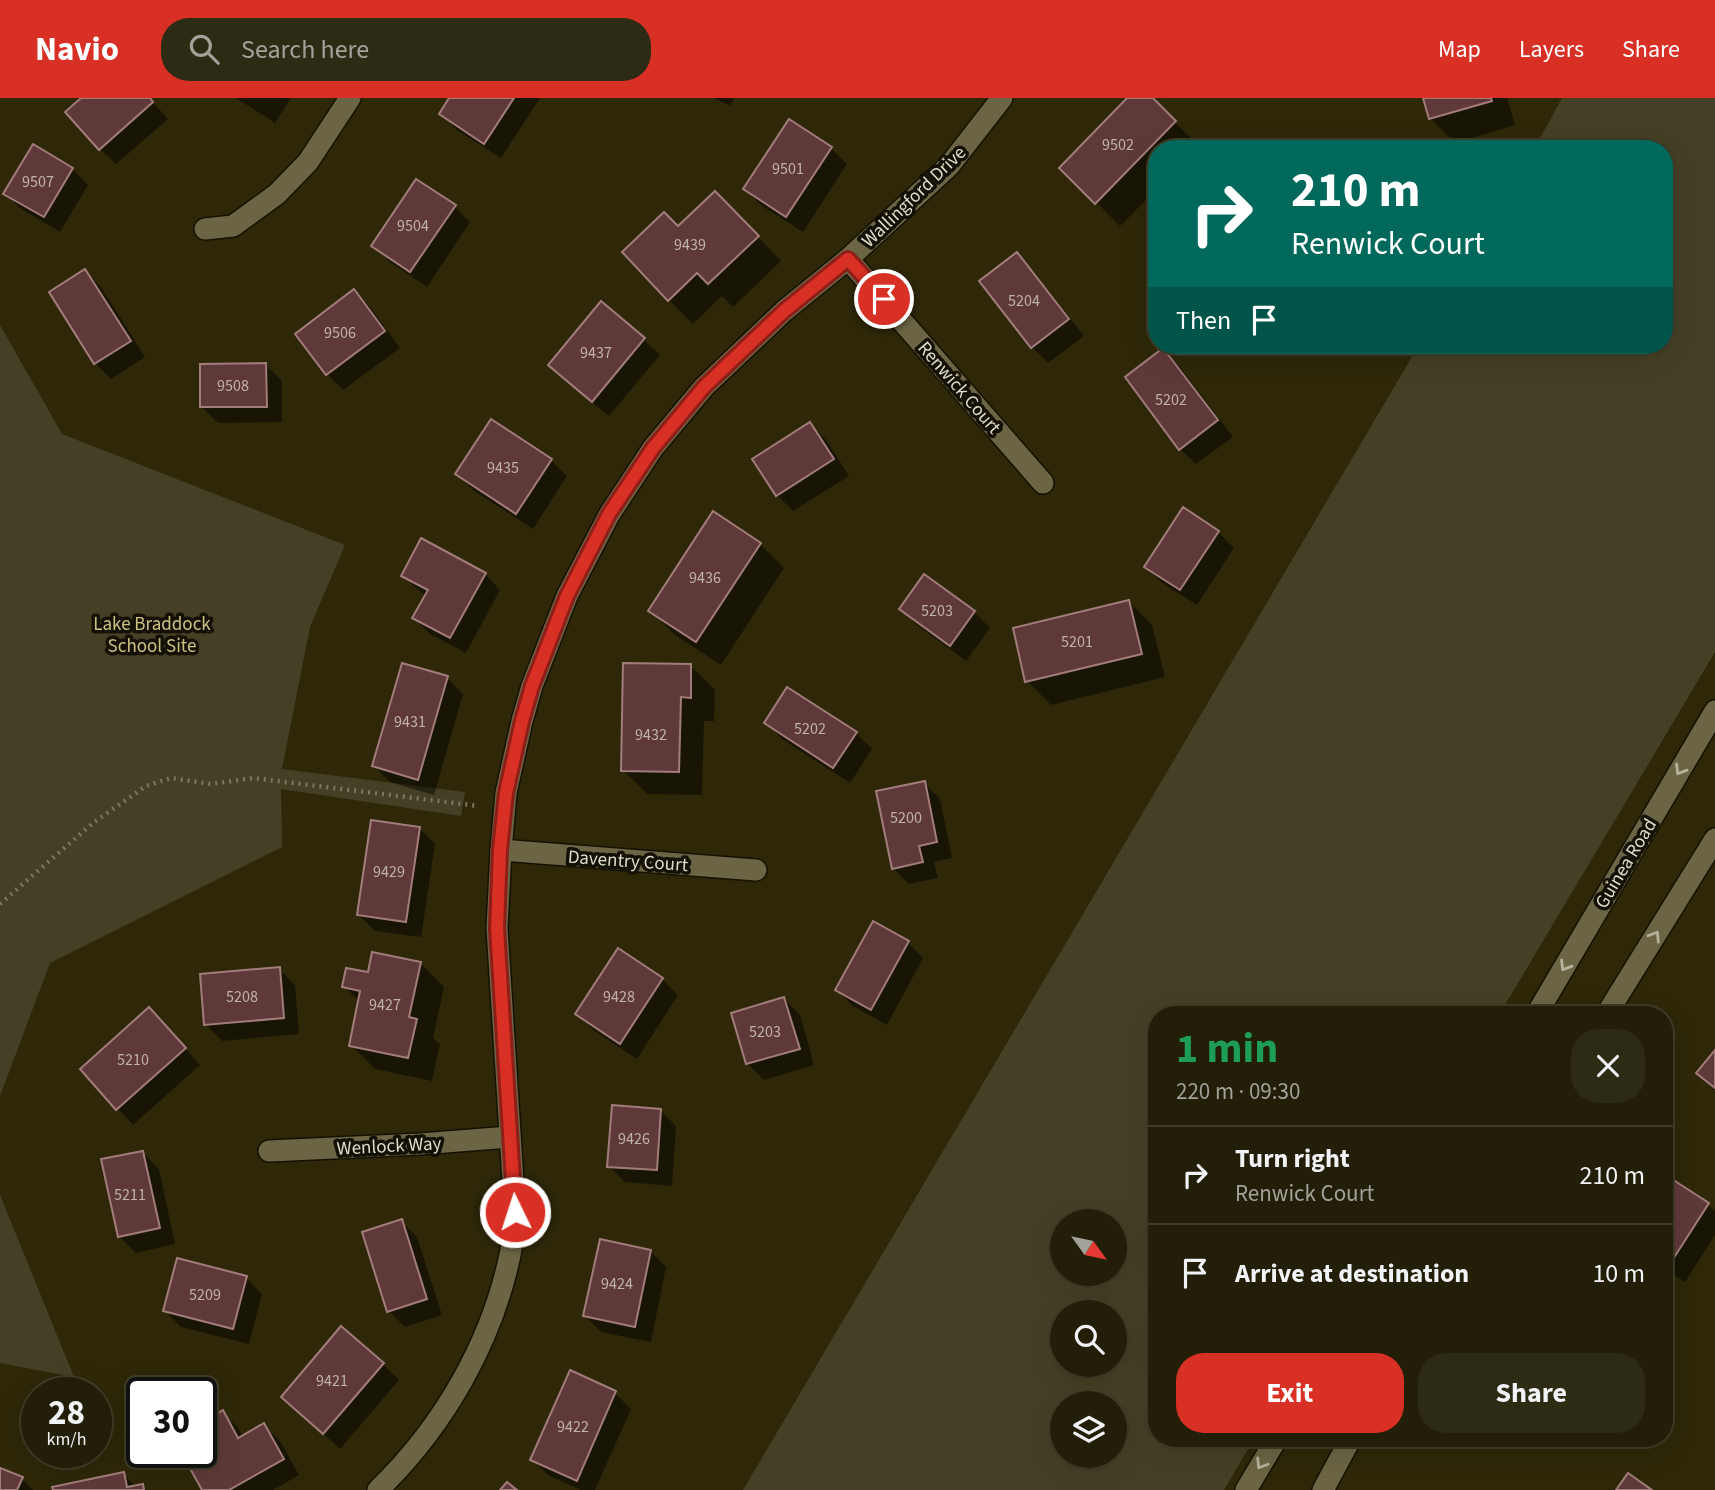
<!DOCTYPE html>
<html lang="en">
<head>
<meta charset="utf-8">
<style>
  :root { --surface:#221e07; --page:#2e2b15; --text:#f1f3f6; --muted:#a2a29b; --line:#3f3c28; --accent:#d93025 }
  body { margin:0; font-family:"Source Sans 3",sans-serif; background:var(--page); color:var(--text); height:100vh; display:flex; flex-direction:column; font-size:26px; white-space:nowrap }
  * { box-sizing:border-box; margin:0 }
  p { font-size:23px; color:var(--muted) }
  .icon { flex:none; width:38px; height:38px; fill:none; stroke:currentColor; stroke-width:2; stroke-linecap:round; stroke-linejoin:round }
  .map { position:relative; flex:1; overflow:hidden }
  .details { position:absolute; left:1148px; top:908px; width:525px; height:441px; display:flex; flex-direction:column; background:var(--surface); border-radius:28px; box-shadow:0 7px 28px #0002,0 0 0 2px var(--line) }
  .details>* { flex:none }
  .banner { position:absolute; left:1148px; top:42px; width:525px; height:214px; border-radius:28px; box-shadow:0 7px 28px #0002,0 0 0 2px var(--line); background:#00695c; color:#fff; overflow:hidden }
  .needle { width:46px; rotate:123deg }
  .tools { position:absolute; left:1050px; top:1111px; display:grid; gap:14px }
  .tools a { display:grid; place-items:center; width:77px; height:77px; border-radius:50%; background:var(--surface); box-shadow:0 7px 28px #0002,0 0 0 2px var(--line); font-size:35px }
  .speed { position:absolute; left:21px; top:1279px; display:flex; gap:14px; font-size:35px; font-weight:700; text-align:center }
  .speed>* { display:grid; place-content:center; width:91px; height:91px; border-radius:50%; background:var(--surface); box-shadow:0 7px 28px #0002,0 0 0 2px var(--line); line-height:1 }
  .speed small { font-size:18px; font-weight:400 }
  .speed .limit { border:4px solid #111; border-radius:10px; background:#fff; color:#111 }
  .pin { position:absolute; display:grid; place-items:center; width:60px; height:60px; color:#fff; margin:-30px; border:4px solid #fff; border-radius:50%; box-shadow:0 2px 7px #0007 }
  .me { position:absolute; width:77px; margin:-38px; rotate:356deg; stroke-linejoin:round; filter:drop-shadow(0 0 5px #0008) }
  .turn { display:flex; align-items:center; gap:24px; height:147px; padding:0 28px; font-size:32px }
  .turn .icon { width:91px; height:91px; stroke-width:2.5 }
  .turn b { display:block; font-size:49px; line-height:60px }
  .then { display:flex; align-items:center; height:66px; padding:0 28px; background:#0003; gap:14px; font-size:26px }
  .round { display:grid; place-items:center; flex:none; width:74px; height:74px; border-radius:28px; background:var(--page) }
  .head { display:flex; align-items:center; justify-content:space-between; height:119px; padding:0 28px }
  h1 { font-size:42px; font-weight:700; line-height:52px; color:#1e9e55 }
  .button { display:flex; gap:14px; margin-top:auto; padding:14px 28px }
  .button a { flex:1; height:80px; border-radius:28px; background:var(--accent); color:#fff; font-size:28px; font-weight:700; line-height:80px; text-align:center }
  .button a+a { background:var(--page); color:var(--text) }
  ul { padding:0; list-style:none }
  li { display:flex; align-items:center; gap:21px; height:98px; padding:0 28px; border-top:2px solid var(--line) }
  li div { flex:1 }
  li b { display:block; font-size:26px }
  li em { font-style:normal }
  header { display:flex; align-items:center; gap:42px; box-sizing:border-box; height:98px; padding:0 35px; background:var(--accent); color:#fff }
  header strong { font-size:33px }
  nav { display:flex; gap:38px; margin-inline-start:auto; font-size:24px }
  .search { width:490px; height:63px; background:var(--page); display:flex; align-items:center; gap:18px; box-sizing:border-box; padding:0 24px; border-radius:28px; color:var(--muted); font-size:26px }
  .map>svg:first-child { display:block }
  .green { fill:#454025; fill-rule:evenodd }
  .shadow { fill:#0007 }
  .building { fill:#5f3939; stroke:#a27c7b; stroke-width:2 }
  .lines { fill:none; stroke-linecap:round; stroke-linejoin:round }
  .street-casing { stroke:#151100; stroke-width:24 }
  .secondary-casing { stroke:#151100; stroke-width:24 }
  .path { stroke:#7c775e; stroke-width:4.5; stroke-dasharray:2 5; stroke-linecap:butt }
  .street { stroke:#6b6545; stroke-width:21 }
  .secondary { stroke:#6b6545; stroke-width:21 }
  .oneway { stroke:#b6b29c }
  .route-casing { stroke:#8d1f18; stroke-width:18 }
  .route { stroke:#d93025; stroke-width:12 }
  .labels { text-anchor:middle; stroke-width:7; stroke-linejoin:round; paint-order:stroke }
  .number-label { font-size:16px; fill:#bfb3a6 }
  .street-label { font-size:19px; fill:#dfdccb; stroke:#131105 }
  .park-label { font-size:19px; fill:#ccc081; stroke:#131105 }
</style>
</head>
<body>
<header>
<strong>Navio</strong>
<div class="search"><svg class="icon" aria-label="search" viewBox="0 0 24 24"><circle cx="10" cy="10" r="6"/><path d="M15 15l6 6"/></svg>Search here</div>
<nav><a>Map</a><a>Layers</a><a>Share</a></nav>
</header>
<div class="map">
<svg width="1715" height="1392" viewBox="0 0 1715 1392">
  <rect width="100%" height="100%" fill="#2e2809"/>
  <g class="green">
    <path d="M1562 0H1715V554L1499 917H1157V1340L1254 1341 1224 1392H743L1419 247H1664V51H1534ZM1062 1124H1115V1176H1062ZM1062 1214H1115V1267H1062ZM1062 1306H1115V1358H1062Z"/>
    <path d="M0 227 62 336 345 447 310 529 282 671 465 694 461 718 281 691 282 749 50 865 0 998Z"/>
    <path d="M0 1097 74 1279 0 1265Z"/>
  </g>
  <g class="shadow">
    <path d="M83 0H149L168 21 116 66 100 51Z"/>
    <path d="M236 0H291L275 25Z"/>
    <path d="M451 0H540L501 60 457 32 441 16Z"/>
    <path d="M714 0H734L730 8Z"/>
    <path d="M1129 0H1150L1199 48 1196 51H1157V91L1120 128 1062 70Z"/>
    <path d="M1425 0H1507L1515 27 1455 45 1431 21Z"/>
    <path d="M789 23 831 50 847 66 803 134 761 107 745 91Z"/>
    <path d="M72 71 88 87 60 134 21 111 5 95Z"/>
    <path d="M454 108 470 124 427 189 390 164 374 148Z"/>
    <path d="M739 119 781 163 733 209 722 198 693 226 669 202 678 130Z"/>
    <path d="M1017 156 1032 172 1084 238 1048 265 1032 249 982 184Z"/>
    <path d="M85 173 101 189 145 259 111 281 95 265Z"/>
    <path d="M354 193 370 209 400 250 343 292 327 276Z"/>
    <path d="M644 242 660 257 609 318 566 283 550 267Z"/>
    <path d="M1163 252 1179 268 1233 339 1196 366 1180 351Z"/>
    <path d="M266 267 282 283V324L218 325 202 309Z"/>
    <path d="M810 326 826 342 849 378 793 413 777 397Z"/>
    <path d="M551 362 567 378 533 431 473 392 457 376Z"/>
    <path d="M1218 434 1234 450 1197 507 1162 485 1146 469Z"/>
    <path d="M760 446 784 470 721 567 675 537 651 513Z"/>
    <path d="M485 476 500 492 466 555 430 536 414 520 427 498 419 493 403 477Z"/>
    <path d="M925 479 974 514 990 530 966 563 917 527 901 511Z"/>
    <path d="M1128 503 1152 527 1165 579 1051 607 1027 583Z"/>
    <path d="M691 568 715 592 714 623H704L702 697 647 696 623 672Z"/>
    <path d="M447 580 463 596 434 697 390 684 374 668Z"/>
    <path d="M766 625 856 635 872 651 850 685 782 641Z"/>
    <path d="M924 685 940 701 952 760 934 764 938 780 909 786 893 770Z"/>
    <path d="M419 730 435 746 421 839 375 833 359 817Z"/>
    <path d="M907 844 923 860 887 927 853 908 837 892Z"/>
    <path d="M420 865 444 889 433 940 440 946 432 983 375 971 351 947 360 904 344 888Z"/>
    <path d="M279 871 295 887 299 936 222 943 206 927Z"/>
    <path d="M662 881 678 897 637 961 593 932 577 916Z"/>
    <path d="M784 901 800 917 814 967 764 982 748 966Z"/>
    <path d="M165 928 200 967 133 1027 83 972Z"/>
    <path d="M660 1012 676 1028 672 1088 625 1084 609 1068Z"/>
    <path d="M143 1055 159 1071 175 1146 136 1155 120 1139Z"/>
    <path d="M1664 1079 1708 1107 1715 1113V1137L1685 1184 1664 1171Z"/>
    <path d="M401 1123 417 1139 442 1217 405 1229 389 1213Z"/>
    <path d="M650 1153 666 1169 651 1244 601 1234 585 1218Z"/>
    <path d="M246 1180 262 1196 249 1246 181 1229 165 1213Z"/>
    <path d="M1664 1226 1673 1234 1664 1261Z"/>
    <path d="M383 1266 399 1282 340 1351 283 1299Z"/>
    <path d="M615 1295 631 1311 595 1392H581L548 1377 532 1361Z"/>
    <path d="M222 1314 238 1330 243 1339 264 1328 280 1343 299 1377 273 1392H204L201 1354Z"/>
    <path d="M0 1372 22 1381 33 1392H0Z"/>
    <path d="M123 1376 136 1389 142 1388 146 1392H54Z"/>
  </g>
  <g class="building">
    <path d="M81 0H150L153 4 99 52 65 14Z"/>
    <path d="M449 0H514L484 46 439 16Z"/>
    <path d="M1127 0H1153L1176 23 1095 106 1059 70Z"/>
    <path d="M1423 0H1491L1492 3 1429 21Z"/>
    <path d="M789 21 832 49 786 119 743 91Z"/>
    <path d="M33 46 73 70 44 119 3 96Z"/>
    <path d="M416 81 456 107 410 174 371 148Z"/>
    <path d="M715 93 759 138 708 186 697 175 668 203 622 154 664 114 678 128Z"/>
    <path d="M1017 154 1069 221 1031 250 979 183Z"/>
    <path d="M85 171 131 243 94 266 49 194Z"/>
    <path d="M354 191 385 233 326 277 295 236Z"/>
    <path d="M601 203 645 240 592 304 548 267Z"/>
    <path d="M1163 250 1218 322 1179 352 1125 279Z"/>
    <path d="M266 265 267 309H200V266Z"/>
    <path d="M491 321 552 361 516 416 455 376Z"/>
    <path d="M810 324 834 361 776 398 752 361Z"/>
    <path d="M1183 409 1219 433 1180 492 1144 469Z"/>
    <path d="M713 413 761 445 696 544 648 513Z"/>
    <path d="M421 440 486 475 450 540 412 520 428 492 401 478Z"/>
    <path d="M924 476 975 513 950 548 899 511Z"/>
    <path d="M1129 502 1142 556 1025 584 1013 530Z"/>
    <path d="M402 565 448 578 418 682 372 668Z"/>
    <path d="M623 565 691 566V600L681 599 679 674 621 673Z"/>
    <path d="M787 589 857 634 833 670 764 625Z"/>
    <path d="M925 683 937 744 919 748 923 764 892 771 876 693Z"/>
    <path d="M371 722 420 729 406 824 357 817Z"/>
    <path d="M873 823 909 843 871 912 835 892Z"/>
    <path d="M618 850 663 880 620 946 575 916Z"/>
    <path d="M372 854 421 864 409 919 417 921 408 960 349 948 360 893 342 889 346 870 368 874Z"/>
    <path d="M280 869 284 920 204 927 200 876Z"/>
    <path d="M784 899 800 951 746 966 731 915Z"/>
    <path d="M149 909 186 950 116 1012 80 971Z"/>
    <path d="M1715 952V990L1696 975Z"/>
    <path d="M612 1007 661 1011 657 1072 607 1069Z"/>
    <path d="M143 1053 160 1130 118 1139 101 1061Z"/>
    <path d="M1664 1076 1709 1105 1668 1169 1664 1167Z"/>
    <path d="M402 1121 427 1201 387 1214 362 1134Z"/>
    <path d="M600 1141 651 1152 635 1229 583 1218Z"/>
    <path d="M177 1160 247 1178 233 1231 163 1213Z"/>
    <path d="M341 1228 384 1265 323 1336 281 1299Z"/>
    <path d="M570 1272 616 1293 577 1383 530 1362Z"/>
    <path d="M223 1312 238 1340 264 1325 284 1361 229 1392H202L181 1354H201V1324Z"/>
    <path d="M0 1370 23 1379 17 1392H0Z"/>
    <path d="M124 1374 127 1389 143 1386 144 1392H53L52 1389Z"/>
    <path d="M1628 1375 1652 1392H1616Z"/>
    <path d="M507 1384 517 1392H500Z"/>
  </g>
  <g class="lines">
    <defs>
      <g id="street">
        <path d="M205 131 233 128 277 96 308 64 350 0"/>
        <path d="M848 161 1043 385"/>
        <path d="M501 752 756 772"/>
        <path d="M269 1053 420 1046 510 1039"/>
        <path d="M378 1392C444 1328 493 1243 511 1152 513 1140 513 1127 515 1114L497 830 501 752 506 695 522 623 532 588 567 498 609 417 653 350 704 289 784 213 848 161 949 68 1002 0"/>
      </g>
      <g id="secondary">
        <path d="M1536 917 1715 613"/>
        <path d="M1606 917 1715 741"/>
        <path d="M1246 1392 1277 1340"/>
        <path d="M1323 1392 1351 1340"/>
      </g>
    </defs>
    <use href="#street" class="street-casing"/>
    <use href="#secondary" class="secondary-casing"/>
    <path class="path" d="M0 806 93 725 146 688 171 680 211 686 253 680 479 708"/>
    <use href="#street" class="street"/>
    <use href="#secondary" class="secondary"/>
  </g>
  <defs><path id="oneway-chevron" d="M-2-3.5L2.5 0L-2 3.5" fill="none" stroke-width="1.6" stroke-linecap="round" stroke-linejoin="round" transform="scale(1.75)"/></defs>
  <g class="oneway">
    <use href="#oneway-chevron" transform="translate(1680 672) rotate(121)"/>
    <use href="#oneway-chevron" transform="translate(1655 838) rotate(-58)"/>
    <use href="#oneway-chevron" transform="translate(1565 868) rotate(121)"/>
    <use href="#oneway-chevron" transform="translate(1261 1366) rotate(122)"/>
  </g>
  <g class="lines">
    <defs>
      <path id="route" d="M515 1114 497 830 500 752 506 695 522 623 532 588 567 498 609 416 653 350 704 289 784 213 848 161 884 201"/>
    </defs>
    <use href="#route" class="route-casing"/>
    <use href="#route" class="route"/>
  </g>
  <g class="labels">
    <g class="number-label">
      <text x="1118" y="52">9502</text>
      <text x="788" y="76">9501</text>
      <text x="38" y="89">9507</text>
      <text x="413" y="133">9504</text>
      <text x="690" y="152">9439</text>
      <text x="1024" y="208">5204</text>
      <text x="340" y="240">9506</text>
      <text x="596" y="260">9437</text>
      <text x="233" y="293">9508</text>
      <text x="1171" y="307">5202</text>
      <text x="503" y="375">9435</text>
      <text x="705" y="485">9436</text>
      <text x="937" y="518">5203</text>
      <text x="1077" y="549">5201</text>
      <text x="410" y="629">9431</text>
      <text x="810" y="636">5202</text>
      <text x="651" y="642">9432</text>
      <text x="906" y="725">5200</text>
      <text x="389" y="779">9429</text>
      <text x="242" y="904">5208</text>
      <text x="619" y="904">9428</text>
      <text x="385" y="912">9427</text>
      <text x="765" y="939">5203</text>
      <text x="133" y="967">5210</text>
      <text x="634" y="1046">9426</text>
      <text x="130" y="1102">5211</text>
      <text x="617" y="1191">9424</text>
      <text x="205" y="1202">5209</text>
      <text x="332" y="1288">9421</text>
      <text x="573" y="1334">9422</text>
    </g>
    <g class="street-label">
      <text transform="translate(913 98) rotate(-44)" y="7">Wallingford Drive</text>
      <text transform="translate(960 289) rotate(49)" y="7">Renwick Court</text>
      <text transform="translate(628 762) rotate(4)" y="7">Daventry Court</text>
      <text transform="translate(1625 765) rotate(-59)" y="7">Guinea Road</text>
      <text transform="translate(389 1047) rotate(-3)" y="7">Wenlock Way</text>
    </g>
    <g class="park-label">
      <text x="152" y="532">Lake Braddock<tspan x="152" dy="22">School Site</tspan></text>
    </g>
  </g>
</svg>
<div class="tools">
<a><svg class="needle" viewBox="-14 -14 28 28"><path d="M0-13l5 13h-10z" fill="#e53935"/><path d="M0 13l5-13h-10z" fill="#a2a29b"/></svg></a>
<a><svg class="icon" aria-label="search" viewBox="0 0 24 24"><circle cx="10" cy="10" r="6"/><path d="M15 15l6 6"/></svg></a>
<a><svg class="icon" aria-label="layers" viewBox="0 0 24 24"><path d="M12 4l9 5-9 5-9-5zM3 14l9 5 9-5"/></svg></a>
</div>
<div class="speed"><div>28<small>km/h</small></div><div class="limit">30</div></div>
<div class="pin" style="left:884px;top:201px;background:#d93025"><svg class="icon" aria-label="arrive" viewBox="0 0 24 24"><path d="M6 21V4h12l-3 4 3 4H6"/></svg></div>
<svg class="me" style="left:515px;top:1114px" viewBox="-20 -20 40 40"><circle r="17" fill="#d93025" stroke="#fff" stroke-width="3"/><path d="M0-11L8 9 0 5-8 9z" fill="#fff"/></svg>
<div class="banner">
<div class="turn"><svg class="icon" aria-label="right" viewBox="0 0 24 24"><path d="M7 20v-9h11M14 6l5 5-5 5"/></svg><div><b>210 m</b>Renwick Court</div></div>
<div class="then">Then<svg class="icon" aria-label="arrive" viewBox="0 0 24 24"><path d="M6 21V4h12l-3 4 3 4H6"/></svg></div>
</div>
<section class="details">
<div class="head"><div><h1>1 min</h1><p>220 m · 09:30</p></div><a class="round"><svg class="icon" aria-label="close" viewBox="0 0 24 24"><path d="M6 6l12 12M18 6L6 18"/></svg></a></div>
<ul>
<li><svg class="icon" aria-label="right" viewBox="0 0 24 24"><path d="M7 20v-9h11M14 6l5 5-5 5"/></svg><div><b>Turn right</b><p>Renwick Court</p></div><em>210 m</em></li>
<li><svg class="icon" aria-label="arrive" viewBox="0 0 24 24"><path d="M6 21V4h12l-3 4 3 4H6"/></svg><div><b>Arrive at destination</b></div><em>10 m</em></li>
</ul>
<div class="button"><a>Exit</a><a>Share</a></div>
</section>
</div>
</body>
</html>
